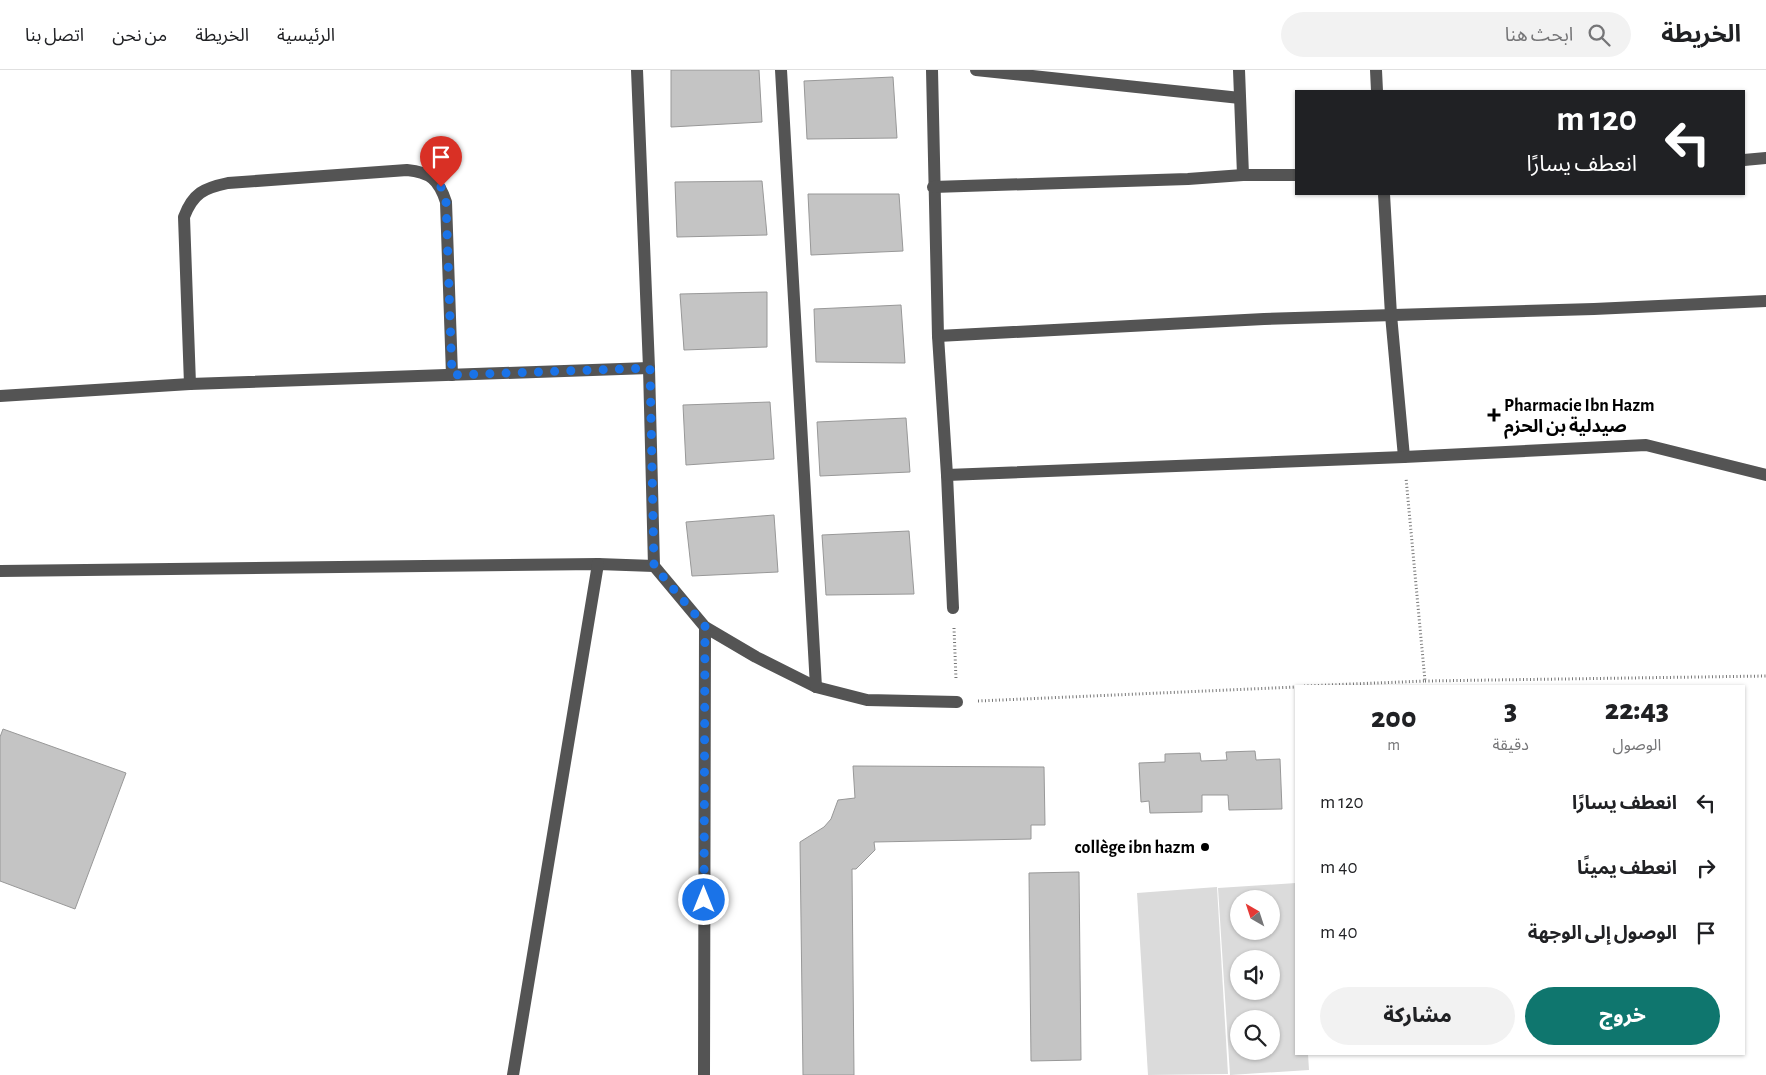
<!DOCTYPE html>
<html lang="ar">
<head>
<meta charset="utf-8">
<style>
  :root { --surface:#fff; --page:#f2f2f2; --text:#202124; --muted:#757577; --line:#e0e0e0; --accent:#0f766e }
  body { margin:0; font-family:"Alegreya Sans","Noto Sans Arabic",sans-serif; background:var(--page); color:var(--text); direction:rtl; height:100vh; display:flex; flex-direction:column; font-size:19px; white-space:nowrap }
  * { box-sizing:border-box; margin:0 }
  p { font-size:16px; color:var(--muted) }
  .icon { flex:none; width:28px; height:28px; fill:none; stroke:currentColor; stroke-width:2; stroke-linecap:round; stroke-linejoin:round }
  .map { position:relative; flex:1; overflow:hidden; direction:ltr }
  .drawer { position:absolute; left:1295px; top:615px; width:450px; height:370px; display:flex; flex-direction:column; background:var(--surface); border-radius:0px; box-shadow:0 1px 4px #0004; direction:rtl }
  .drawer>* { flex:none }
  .top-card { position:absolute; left:1295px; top:20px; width:450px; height:105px; border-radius:0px; box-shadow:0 1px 4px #0004; direction:rtl; background:#202124; color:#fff; overflow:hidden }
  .needle { width:32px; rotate:321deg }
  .tools { position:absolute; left:1230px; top:820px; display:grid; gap:10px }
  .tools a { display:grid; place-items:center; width:50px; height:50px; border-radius:50%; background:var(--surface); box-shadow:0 1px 4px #0004; font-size:25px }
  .pin { position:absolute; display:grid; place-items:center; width:42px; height:42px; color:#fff; margin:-51px -21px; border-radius:50% 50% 50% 0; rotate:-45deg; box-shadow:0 0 5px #0007 }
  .pin .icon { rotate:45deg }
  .me { position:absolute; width:55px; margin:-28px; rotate:0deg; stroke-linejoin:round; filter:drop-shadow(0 0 4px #0008) }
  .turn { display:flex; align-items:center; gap:18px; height:105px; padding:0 25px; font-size:22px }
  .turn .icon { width:65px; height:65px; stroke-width:2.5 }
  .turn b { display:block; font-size:35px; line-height:42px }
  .eta { display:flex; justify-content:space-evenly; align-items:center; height:85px; text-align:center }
  .eta b { font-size:30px; font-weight:800; line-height:35px }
  .primary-button { display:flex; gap:10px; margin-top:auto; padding:10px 25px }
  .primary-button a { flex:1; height:58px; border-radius:30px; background:var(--accent); color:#fff; font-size:20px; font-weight:800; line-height:58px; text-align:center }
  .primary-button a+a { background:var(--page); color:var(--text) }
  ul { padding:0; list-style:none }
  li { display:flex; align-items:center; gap:15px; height:65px; padding:0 25px }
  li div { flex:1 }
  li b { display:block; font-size:19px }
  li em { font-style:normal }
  header { display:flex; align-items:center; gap:30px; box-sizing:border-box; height:70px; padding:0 25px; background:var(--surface); border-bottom:1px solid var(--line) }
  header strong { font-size:24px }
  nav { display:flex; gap:28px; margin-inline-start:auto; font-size:18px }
  .search { width:350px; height:45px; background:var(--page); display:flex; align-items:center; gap:12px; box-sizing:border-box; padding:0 18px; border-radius:28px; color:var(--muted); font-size:19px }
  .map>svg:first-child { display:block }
  .green { fill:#dbdbdb; fill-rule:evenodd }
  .building { fill:#c4c4c4; stroke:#989898 }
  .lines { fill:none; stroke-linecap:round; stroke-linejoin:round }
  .path { stroke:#767676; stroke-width:3; stroke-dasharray:1 2.5; stroke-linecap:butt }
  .minor { stroke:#545454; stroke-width:12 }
  .route { stroke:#1a73e8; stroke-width:9; stroke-dasharray:0 16.2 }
  .poi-dot { fill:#000; stroke:#fff; stroke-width:2 }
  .labels { text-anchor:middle; stroke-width:4; stroke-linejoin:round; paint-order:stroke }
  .poi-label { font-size:18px; font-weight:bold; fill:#000; stroke:#fff; text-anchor:start }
</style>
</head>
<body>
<header>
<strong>الخريطة</strong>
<div class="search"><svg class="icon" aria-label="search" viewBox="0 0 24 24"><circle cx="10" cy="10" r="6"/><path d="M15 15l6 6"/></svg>ابحث هنا</div>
<nav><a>الرئيسية</a><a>الخريطة</a><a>من نحن</a><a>اتصل بنا</a></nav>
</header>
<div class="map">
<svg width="1766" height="1005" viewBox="0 0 1766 1005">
  <rect width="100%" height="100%" fill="#fff"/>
  <g class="green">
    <path d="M1296 813V984H1308L1309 1000 1230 1005 1218 818ZM1239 829H1271V861H1239ZM1239 889H1271V921H1239ZM1239 949H1271V981H1239Z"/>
    <path d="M1217 817 1228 1004 1148 1005 1137 823Z"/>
  </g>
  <g class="building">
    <path d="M671 0H759L762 52 671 57Z"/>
    <path d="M893 7 897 68 807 69 804 11Z"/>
    <path d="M762 111 767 165 677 167 675 112Z"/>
    <path d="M808 124H899L903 181 811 185Z"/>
    <path d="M767 222V277L684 280 680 224Z"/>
    <path d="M901 235 905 293 816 292 814 239Z"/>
    <path d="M770 332 774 389 686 395 683 335Z"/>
    <path d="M906 348 910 402 820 406 817 352Z"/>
    <path d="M774 445 778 502 692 506 686 452Z"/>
    <path d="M909 461 914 524 826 525 822 465Z"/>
    <path d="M3 659 126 703 75 839 0 811V667Z"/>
    <path d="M1255 681 1256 690 1280 689 1282 739 1229 740 1228 725H1202V742L1150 743 1149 731 1141 732 1139 693 1165 692V684L1200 683 1201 691 1227 690 1226 682Z"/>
    <path d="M853 696 1044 697 1045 755H1031V769L874 772 875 780 856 799H852L854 1005H803L800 772 824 757 831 749 838 730 855 728Z"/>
    <path d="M1079 802 1081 990 1031 991 1029 803Z"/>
  </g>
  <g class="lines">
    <g class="path">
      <path d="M954 558 956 609"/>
      <path d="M1425 611 1766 606"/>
      <path d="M1304 616 1425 611 1406 408"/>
      <path d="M978 631 1296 617"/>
    </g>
    <g class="minor">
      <path d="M637 0 649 298 654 496 705 557 756 587 816 617 867 630 957 632"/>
      <path d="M781 0 816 617"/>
      <path d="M932 0 938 266 947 405 953 538"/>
      <path d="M976 0 1240 28"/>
      <path d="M1239 0 1243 105"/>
      <path d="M1376 0 1377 21"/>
      <path d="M1744 90 1766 88"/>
      <path d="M933 117 1188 109 1243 105H1296"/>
      <path d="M1384 124 1391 245 1404 387"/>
      <path d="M938 266 1264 249 1594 239 1766 231"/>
      <path d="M190 314 184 147C193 123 204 118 228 113L407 100C430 102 439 110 446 132L452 305"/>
      <path d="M0 326 190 314 649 298"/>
      <path d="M947 405 1404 387 1646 375 1766 405"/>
      <path d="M0 501 598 494 654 496"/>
      <path d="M513 1005 598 494"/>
      <path d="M704 1005 705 557"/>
    </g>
  </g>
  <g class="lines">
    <path class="route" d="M441 117 446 132 452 305 650 298 654 496 705 556 704 830"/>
  </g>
  <g class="poi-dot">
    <path d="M1491.5 337.5h5v5h5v5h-5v5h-5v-5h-5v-5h5z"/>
    <circle cx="1205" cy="777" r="5"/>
  </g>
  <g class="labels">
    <g class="poi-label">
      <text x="1504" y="341">Pharmacie Ibn Hazm<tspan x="1504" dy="21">صيدلية بن الحزم</tspan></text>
      <text x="1195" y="783" text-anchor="end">collège ibn hazm</text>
    </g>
  </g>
</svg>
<div class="tools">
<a><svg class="needle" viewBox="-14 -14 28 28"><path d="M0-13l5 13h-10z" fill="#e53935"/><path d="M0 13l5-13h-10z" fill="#757577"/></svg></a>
<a><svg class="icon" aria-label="sound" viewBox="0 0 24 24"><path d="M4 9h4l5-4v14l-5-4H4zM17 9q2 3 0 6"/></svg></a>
<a><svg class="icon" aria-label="search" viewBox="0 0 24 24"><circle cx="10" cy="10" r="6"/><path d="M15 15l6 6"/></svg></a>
</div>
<div class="pin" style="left:441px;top:117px;background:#d93025"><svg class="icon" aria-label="arrive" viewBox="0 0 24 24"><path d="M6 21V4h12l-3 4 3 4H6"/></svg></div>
<svg class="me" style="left:704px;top:830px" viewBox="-20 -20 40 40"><circle r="17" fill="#1a73e8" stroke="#fff" stroke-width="3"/><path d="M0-11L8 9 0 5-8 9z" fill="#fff"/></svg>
<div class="top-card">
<div class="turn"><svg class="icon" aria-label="left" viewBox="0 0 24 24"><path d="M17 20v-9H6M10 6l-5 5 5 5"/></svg><div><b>120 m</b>انعطف يسارًا</div></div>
</div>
<section class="drawer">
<div class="eta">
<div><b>22:43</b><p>الوصول</p></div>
<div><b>3</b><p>دقيقة</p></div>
<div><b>200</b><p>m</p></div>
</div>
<ul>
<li><svg class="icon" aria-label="left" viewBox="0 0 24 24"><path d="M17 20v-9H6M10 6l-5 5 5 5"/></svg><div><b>انعطف يسارًا</b></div><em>120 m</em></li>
<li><svg class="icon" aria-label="right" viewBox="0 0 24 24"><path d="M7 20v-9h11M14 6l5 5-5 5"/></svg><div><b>انعطف يمينًا</b></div><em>40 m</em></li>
<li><svg class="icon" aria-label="arrive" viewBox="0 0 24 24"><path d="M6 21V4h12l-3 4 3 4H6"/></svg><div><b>الوصول إلى الوجهة</b></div><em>40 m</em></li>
</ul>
<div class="primary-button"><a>خروج</a><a>مشاركة</a></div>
</section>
</div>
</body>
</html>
